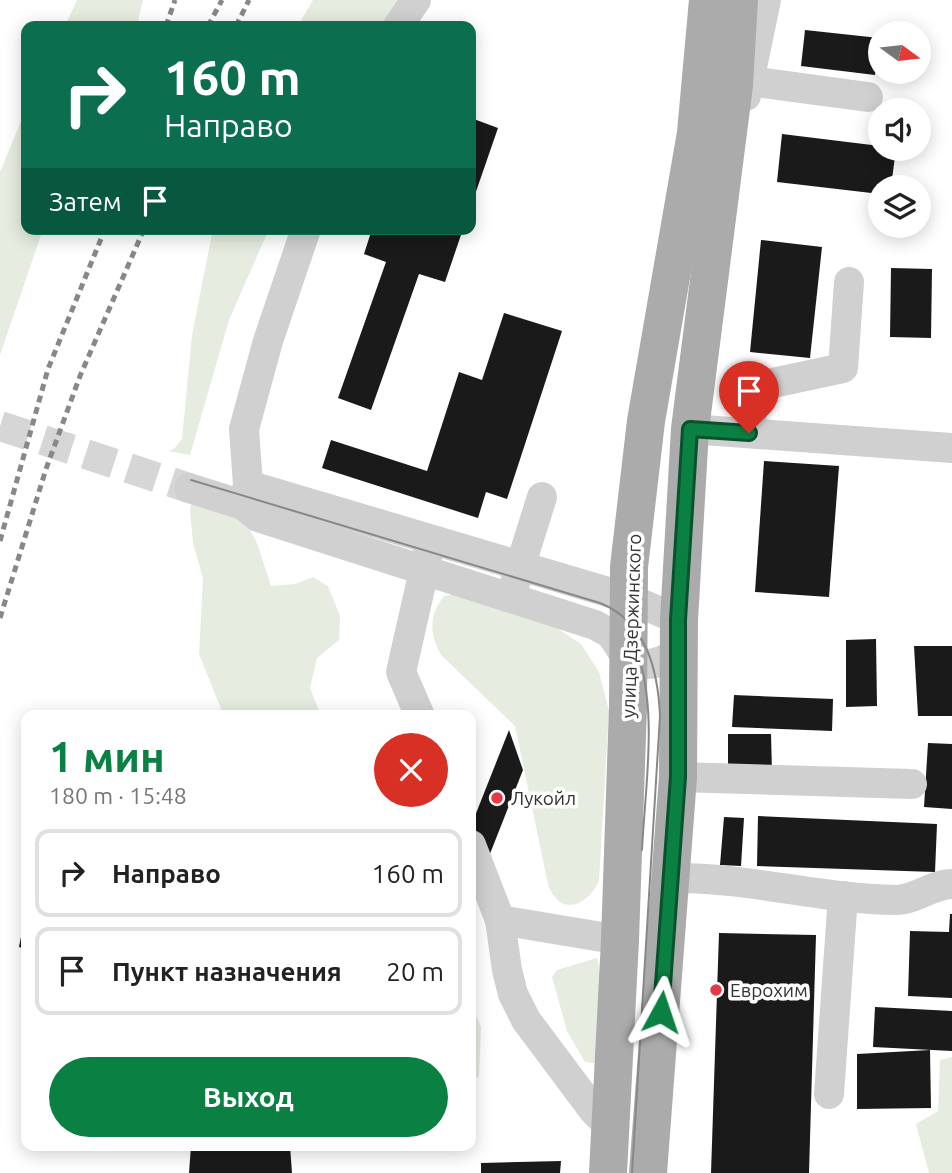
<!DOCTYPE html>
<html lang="ru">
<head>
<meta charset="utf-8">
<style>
  :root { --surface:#fff; --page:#f6f6f6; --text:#222; --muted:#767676; --line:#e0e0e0; --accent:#0b8043 }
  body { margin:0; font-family:Ubuntu,sans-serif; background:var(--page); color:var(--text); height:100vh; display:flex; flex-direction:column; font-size:26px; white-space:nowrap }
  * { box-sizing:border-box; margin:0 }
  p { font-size:23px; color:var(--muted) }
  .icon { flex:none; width:38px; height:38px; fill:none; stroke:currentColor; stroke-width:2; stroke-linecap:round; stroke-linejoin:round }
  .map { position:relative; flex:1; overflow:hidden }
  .sheet { position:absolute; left:21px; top:710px; width:455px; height:441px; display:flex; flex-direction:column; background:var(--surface); border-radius:14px; box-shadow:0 4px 18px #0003 }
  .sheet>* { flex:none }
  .guide { position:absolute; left:21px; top:21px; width:455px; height:214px; border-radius:14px; box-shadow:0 4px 18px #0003; background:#0b6e4f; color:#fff; overflow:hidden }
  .needle { width:46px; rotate:105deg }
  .tools { position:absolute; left:868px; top:21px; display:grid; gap:14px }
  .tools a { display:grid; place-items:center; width:63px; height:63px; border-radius:50%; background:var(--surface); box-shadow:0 4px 18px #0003; font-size:35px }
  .pin { position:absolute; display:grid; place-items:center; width:60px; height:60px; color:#fff; margin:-72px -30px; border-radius:50% 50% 50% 0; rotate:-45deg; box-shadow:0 0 7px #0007 }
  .pin .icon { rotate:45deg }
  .me { position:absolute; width:77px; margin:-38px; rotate:5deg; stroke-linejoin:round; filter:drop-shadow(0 0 5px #0008) }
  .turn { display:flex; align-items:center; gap:24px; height:147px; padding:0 28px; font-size:32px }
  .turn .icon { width:91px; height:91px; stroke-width:2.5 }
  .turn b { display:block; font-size:49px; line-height:60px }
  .then { display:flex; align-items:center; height:66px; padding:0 28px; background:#0003; gap:14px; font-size:26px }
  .round { display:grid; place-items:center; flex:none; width:74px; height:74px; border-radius:37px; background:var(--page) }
  .headline { display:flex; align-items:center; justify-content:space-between; height:119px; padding:0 28px }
  h1 { font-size:42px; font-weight:700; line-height:52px; color:var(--accent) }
  .primary-button { display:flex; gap:14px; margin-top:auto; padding:14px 28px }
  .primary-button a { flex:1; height:80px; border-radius:42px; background:var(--accent); color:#fff; font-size:28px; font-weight:700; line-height:80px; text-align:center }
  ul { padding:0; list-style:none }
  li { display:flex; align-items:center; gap:21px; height:88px; margin:0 14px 10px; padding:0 14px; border:4px solid var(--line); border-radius:14px }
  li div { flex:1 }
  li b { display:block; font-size:26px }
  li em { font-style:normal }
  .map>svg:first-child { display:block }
  .green { fill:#e6ecdf }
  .building { fill:#1a1a1a }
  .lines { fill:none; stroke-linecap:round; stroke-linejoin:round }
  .minor-tunnel { stroke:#d6d6d6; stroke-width:30; stroke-dasharray:30 15; stroke-linecap:butt }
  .minor { stroke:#d0d0d0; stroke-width:30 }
  .major { stroke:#ababab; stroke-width:38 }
  .tram { stroke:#888; stroke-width:2 }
  .rail { stroke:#888; stroke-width:5; stroke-dasharray:7 5; stroke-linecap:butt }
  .route-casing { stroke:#07532c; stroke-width:18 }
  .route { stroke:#0b8043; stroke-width:12 }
  .poi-dot { fill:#e63946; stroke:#fff; stroke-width:2.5 }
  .labels { text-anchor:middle; stroke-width:7; stroke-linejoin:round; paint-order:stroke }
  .street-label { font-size:19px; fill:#333; stroke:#fff }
  .poi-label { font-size:19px; fill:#333; stroke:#fff; text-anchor:start }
</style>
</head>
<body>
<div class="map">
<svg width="952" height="1173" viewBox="0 0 952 1173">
  <rect width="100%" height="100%" fill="#fff"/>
  <g class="green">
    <path d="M77 0H143L137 26H65Z"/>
    <path d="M313 0H401L383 26H298Z"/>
    <path d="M26 109V229H43L0 355V172Z"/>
    <path d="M213 229H269L229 320 190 455 168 451 174 449 182 439 192 335Z"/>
    <path d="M193 493 240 511 257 543 271 586 295 584 313 577 328 586 340 616 339 640 317 658 310 688 321 716H224L199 654 203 578 193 543 190 510Z"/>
    <path d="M461 594 548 622 581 644 599 672 609 711 599 881C587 907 559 917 548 884L515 726 441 655C429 633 429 615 444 596Z"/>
    <path d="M597 958 601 978 600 1058 594 1063 585 1062 567 1031 552 977 557 970Z"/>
    <path d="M471 1003 481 1027 479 1077 471 1079Z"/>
    <path d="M952 1057V1173H929L916 1124 938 1111 940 1060Z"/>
  </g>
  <g class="building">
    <path d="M805 30 879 38 875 75 801 66Z"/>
    <path d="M471 118 498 128 471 206Z"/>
    <path d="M782 134 880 146V149H896L891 187H880V194L777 182Z"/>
    <path d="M372 229H463L445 282 419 274 371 410 338 398 386 262 364 254Z"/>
    <path d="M761 240 822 247 810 358 750 352Z"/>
    <path d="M891 268 932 269 931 338 890 337Z"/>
    <path d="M504 313 562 331 507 499 486 492 478 518 322 468 331 440 427 471 459 372 482 380Z"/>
    <path d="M764 461 839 466 829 597 755 592Z"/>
    <path d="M876 639 877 706 846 707V640Z"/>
    <path d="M914 646H952V716H918Z"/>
    <path d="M734 695 833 699 832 731 732 727Z"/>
    <path d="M509 730 523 770 471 902V826Z"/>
    <path d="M728 734H771L772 771H728Z"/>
    <path d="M928 743 952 744V809L924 807Z"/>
    <path d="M758 816 937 824 935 872 757 866Z"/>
    <path d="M724 817 744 818 741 866 720 865Z"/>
    <path d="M950 914H952V998L908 996 910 931 949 932Z"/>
    <path d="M25 917 26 918V949L19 947Z"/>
    <path d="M719 933 816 935 809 1173H711Z"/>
    <path d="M875 1007 952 1011V1051L873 1047Z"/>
    <path d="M930 1050 931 1108 857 1109V1054Z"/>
    <path d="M191 1146H290L292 1173H189Z"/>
    <path d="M561 1161 560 1173H481V1163Z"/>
  </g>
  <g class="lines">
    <path class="minor-tunnel" d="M0 426 189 488"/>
    <g class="minor">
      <path d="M398 26 416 0"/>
      <path d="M749 81 868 97"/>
      <path d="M746 96 766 0"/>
      <path d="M690 429 952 448"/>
      <path d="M749 433 754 401 768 384 843 368 849 282"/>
      <path d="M248 485 628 598 679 620"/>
      <path d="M189 488 243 505 258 517 595 625 611 634 629 662C650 667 662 663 678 651"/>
      <path d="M244 502 248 485 244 429 268 341 306 229"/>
      <path d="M515 583 542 497"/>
      <path d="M420 716 401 672 428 553"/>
      <path d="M678 777 912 784"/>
      <path d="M471 845 500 920 620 940"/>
      <path d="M672 878C747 877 820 899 896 900 915 900 933 884 952 884"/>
      <path d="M500 920 507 970 513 994 526 1020 594 1111 611 1128"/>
      <path d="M829 1094 843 896"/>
    </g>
    <g class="major">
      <path d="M608 1173 620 940 628 707 629 567 646 421 696 133 708 0"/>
      <path d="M648 1173 678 777 679 620 690 429 734 85 739 0"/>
    </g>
    <g class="tram">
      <path d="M191 480 600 603C647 622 658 671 660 716L632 1173"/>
      <path d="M635 646C659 706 645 787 642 850"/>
    </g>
    <g class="rail">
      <path d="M166 26 175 0"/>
      <path d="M208 26 222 0"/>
      <path d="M236 26 249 0"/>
      <path d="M0 541 48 369 105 229"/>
      <path d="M0 618 46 469 80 376 144 229"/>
    </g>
  </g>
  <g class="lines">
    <defs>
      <path id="route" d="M661 1012 678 777V620L690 429 749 433"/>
    </defs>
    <use href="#route" class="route-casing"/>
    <use href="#route" class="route"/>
  </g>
  <g class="poi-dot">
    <circle cx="497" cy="798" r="7"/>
    <circle cx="716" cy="990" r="7"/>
  </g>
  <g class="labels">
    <g class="street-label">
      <text transform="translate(631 626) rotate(-88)" y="7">улица Дзержинского</text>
    </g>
    <g class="poi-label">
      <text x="511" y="805">Лукойл</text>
      <text x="730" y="997">Еврохим</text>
    </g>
  </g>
</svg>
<div class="tools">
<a><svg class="needle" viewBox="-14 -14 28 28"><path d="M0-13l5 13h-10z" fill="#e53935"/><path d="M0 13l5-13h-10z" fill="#767676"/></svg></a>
<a><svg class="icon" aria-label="sound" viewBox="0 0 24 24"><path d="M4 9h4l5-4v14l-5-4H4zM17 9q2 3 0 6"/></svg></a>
<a><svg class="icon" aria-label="layers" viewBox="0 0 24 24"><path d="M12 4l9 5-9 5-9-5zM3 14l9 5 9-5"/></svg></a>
</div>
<div class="pin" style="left:749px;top:433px;background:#d93025"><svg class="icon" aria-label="arrive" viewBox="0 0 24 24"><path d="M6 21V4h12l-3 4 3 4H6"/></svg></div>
<svg class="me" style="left:661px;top:1012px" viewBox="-20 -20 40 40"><path d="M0-17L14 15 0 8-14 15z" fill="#0b8043" stroke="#fff" stroke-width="4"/></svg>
<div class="guide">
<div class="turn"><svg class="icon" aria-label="right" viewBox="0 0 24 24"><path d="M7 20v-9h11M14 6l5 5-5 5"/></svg><div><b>160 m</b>Направо</div></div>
<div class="then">Затем<svg class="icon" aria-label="arrive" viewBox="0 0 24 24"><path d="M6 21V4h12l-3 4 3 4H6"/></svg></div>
</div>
<section class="sheet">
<div class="headline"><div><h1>1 мин</h1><p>180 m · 15:48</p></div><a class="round" style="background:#d93025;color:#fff"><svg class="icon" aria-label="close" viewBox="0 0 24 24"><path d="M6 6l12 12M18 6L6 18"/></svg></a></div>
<ul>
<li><svg class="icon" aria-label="right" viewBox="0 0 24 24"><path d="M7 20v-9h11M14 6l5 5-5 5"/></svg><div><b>Направо</b></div><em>160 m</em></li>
<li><svg class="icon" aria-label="arrive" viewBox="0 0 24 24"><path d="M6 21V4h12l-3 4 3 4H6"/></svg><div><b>Пункт назначения</b></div><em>20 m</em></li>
</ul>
<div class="primary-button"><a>Выход</a></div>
</section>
</div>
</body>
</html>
